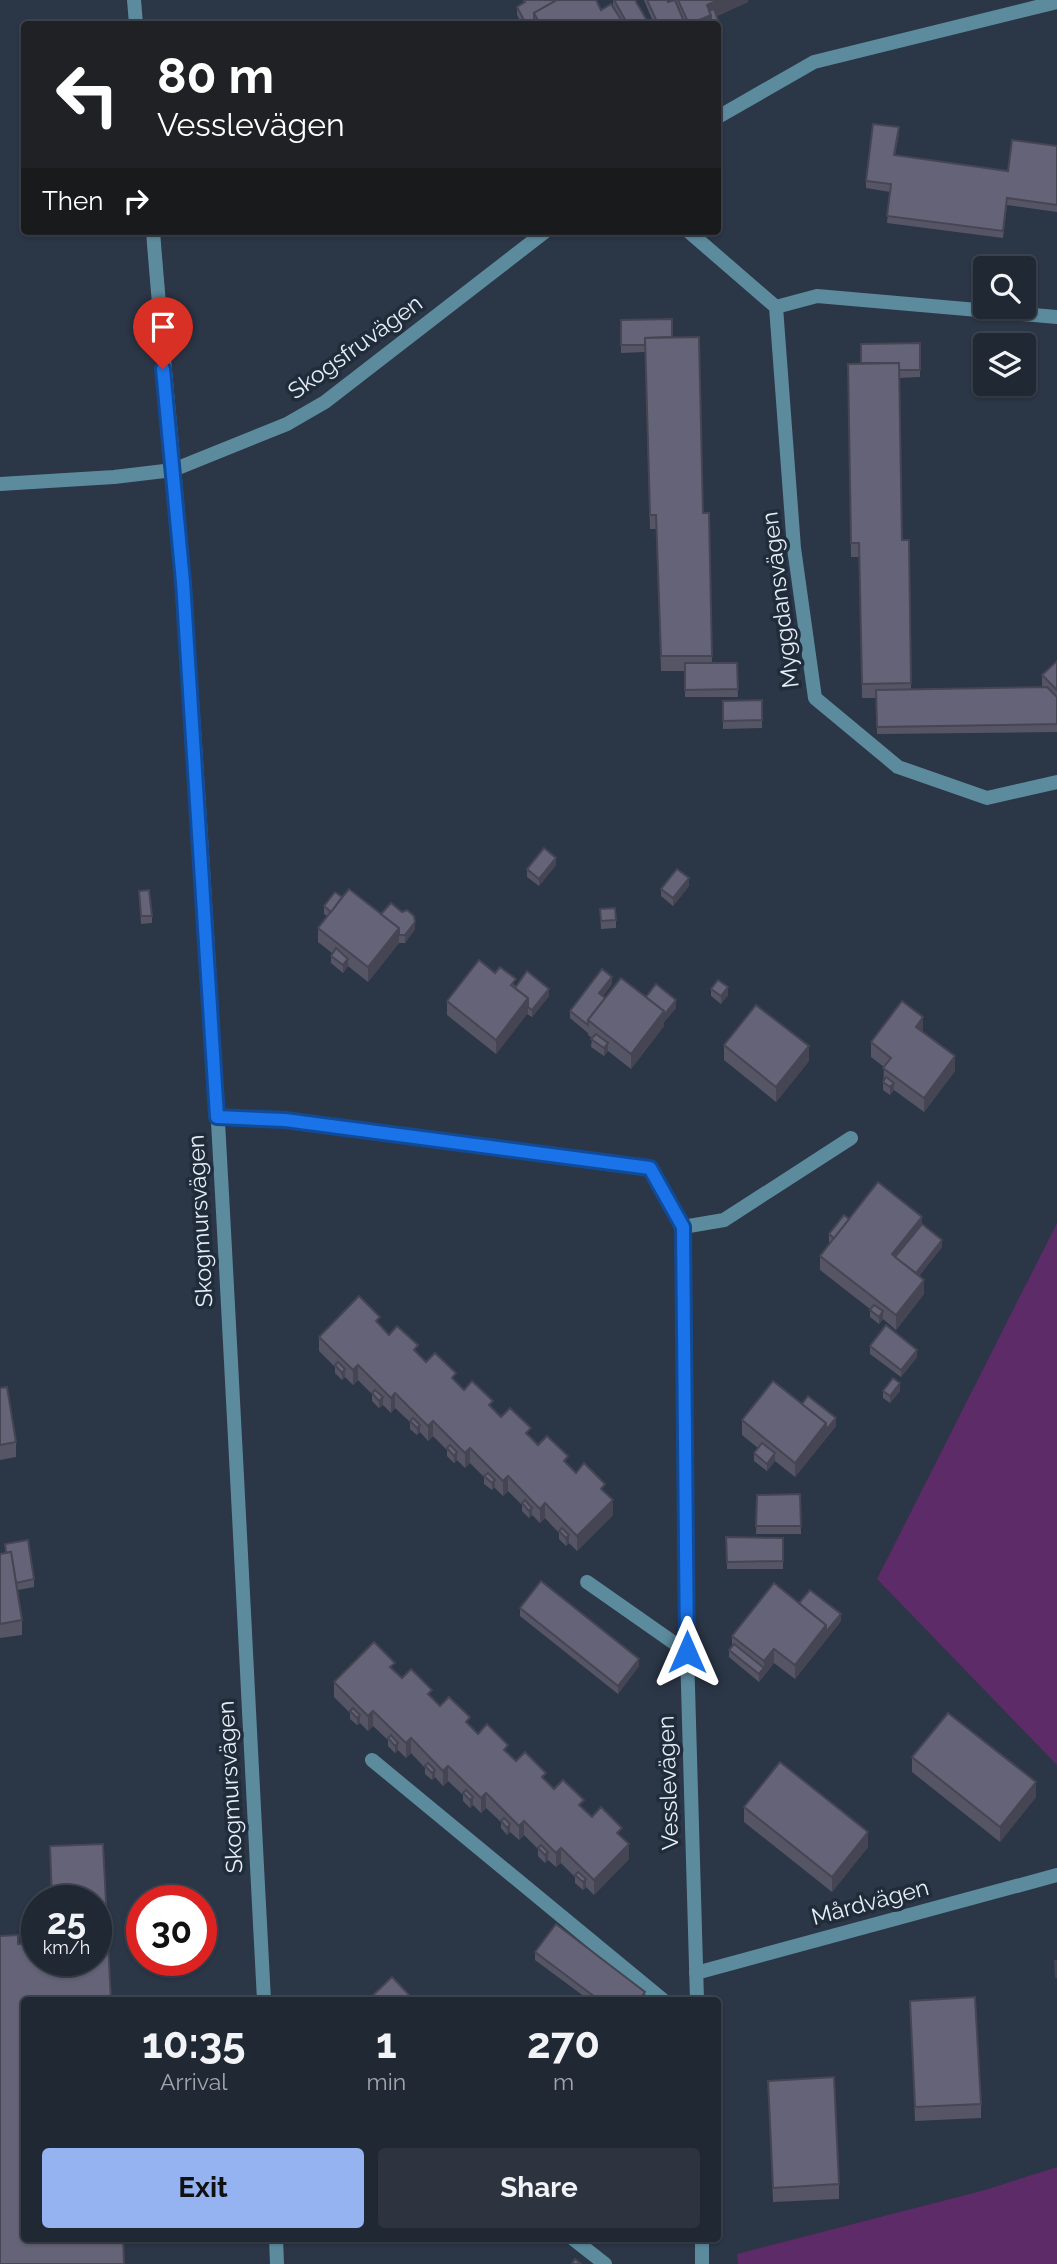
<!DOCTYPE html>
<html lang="en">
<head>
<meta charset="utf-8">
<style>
  :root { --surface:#202834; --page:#2d3440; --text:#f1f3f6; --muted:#a2a6ac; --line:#3d444f; --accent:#95b2f1 }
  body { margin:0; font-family:Raleway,sans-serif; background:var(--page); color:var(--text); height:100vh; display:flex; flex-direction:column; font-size:26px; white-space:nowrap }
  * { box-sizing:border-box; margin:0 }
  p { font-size:23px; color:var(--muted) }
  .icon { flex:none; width:38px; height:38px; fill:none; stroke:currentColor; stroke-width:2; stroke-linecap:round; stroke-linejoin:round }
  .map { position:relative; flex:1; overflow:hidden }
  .drawer { position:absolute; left:21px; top:1997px; width:700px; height:245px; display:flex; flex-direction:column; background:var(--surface); border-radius:7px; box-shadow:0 2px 5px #0004,0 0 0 2px var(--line) }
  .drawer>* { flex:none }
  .hud { position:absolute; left:21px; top:21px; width:700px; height:214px; border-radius:7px; box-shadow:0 2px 5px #0004,0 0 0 2px var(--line); background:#202124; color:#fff; overflow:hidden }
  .controls { position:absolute; left:973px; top:256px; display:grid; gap:14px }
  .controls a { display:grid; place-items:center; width:63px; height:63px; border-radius:7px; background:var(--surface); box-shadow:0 2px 5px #0004,0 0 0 2px var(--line); font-size:35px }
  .speed { position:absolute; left:21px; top:1885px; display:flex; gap:14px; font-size:35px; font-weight:700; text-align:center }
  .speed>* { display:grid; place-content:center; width:91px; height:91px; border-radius:50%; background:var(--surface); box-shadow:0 2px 5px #0004,0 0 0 2px var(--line); line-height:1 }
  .speed small { font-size:18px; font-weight:400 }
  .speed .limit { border:10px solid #d22; background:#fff; color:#111 }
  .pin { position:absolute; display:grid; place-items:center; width:60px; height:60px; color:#fff; margin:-72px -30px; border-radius:50% 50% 50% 0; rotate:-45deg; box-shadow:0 0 7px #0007 }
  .pin .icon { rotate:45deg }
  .me { position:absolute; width:77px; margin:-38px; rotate:0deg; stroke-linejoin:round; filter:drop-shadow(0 0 5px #0008) }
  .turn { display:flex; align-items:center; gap:24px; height:147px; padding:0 21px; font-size:32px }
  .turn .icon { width:91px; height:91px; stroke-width:2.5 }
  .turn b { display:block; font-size:49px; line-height:60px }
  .then { display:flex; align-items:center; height:66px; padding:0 21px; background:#0003; gap:14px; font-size:26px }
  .eta { display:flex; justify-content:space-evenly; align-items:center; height:119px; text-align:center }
  .eta b { font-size:42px; font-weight:700; line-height:49px }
  .action { display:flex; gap:14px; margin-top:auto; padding:14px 21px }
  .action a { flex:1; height:80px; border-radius:7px; background:var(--accent); color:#111; font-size:28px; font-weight:700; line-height:80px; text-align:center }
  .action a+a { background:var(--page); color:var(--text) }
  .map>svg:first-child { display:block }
  .green { fill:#5c2b68 }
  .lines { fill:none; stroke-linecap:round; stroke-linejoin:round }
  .service { stroke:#5c8b9e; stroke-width:14 }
  .minor { stroke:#5c8b9e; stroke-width:14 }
  .tertiary { stroke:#5c8b9e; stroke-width:14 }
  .wall { fill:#565566 }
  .shaded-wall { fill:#464553 }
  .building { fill:#646377; stroke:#464553; stroke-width:2 }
  .route-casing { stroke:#114b97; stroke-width:18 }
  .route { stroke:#1a73e8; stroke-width:12 }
  .labels { text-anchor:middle; stroke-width:7; stroke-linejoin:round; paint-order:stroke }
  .street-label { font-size:23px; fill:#e5edf7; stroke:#212c3b }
</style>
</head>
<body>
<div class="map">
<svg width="1057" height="2264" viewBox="0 0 1057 2264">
  <rect width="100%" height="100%" fill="#2b3646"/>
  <g class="green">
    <path d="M1057 1223V1765L877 1579Z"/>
    <path d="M1057 2167V2264H738L737 2254 985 2190Z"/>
  </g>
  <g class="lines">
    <g class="service">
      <path d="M683 1227 724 1220 851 1138"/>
      <path d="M587 1582 687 1652"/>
      <path d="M372 1760 663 2000"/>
      <path d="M572 2238 605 2264"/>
    </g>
    <g class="minor">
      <path d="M718 117 814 62 1057 2"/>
      <path d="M688 231 776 307 794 548 815 698 898 767 987 798 1057 782"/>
      <path d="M776 307 817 296 1057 317"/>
      <path d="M0 484 114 477 173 470 287 424 325 402 546 231"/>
      <path d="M217 1117 285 1120 650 1168 683 1227 687 1652 697 2000"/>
      <path d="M696 1973 1057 1875"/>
      <path d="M702 2238V2264"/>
    </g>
    <g class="tertiary">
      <path d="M134 0 136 24"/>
      <path d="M153 231C162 349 175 468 184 586 218 1057 239 1529 264 2000"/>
      <path d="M276 2238 277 2264"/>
    </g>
  </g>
  <g class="wall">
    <path d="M613 0H635L649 24H522L517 15V7L524 3V1L601 10 620 18 613 5Z"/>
    <path d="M644 0H667L668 2 672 0H748V2L717 16 718 27V24H654Z"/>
    <path d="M899 134 895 155 1008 171 1057 146V212L1007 205 1003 238 887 223 890 192 866 188V181Z"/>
    <path d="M621 320 672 337 703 513H709L712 663H737L738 697H685V671H661L656 529H650L645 352 621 353Z"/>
    <path d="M920 343V377L899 378 902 540H909L911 690 1042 687V675L1057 661V732L877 734 876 698H862L859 557H851L848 364 861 363Z"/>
    <path d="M762 700V728L723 729V701Z"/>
    <path d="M556 865 539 886 527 877V869Z"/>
    <path d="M689 886 673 906 661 896V889Z"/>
    <path d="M139 891 152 916V923L141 924Z"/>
    <path d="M342 897 415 929 405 943H399L368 982 348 966 343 973 331 963V956L332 953 318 942V928L327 916 324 914V906Z"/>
    <path d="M600 909 616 920V928L601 929Z"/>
    <path d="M495 973 516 986 549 996 532 1017 527 1014 496 1054 447 1015V1001Z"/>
    <path d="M612 984 603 996 605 998 646 997 676 1008 664 1022V1026L631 1069 608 1051 604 1056 591 1047 592 1038 588 1035V1033L570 1018V1011Z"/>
    <path d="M711 989 728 995 721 1004 711 996Z"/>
    <path d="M923 1032 955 1071 924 1112 894 1090 890 1095 883 1090 884 1067 871 1057V1042Z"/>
    <path d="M724 1045 809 1061 776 1102 724 1060Z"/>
    <path d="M849 1219 922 1224 942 1247 919 1276 924 1294 896 1330 883 1319 879 1324 870 1317V1309L820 1270V1256L830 1243 829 1242V1234Z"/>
    <path d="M380 1325 389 1335 418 1354 426 1362 456 1382 464 1390 493 1410 501 1417 531 1437 538 1445 568 1465 576 1473 605 1493 613 1515 577 1551 569 1543 566 1546 559 1539V1533L545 1518 540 1523 532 1515 529 1518 522 1511V1505L508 1491 503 1496 494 1487 492 1490 484 1484V1477L470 1463 465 1468 457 1460 454 1463 447 1456V1450L433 1436 428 1441 420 1432 417 1435 410 1429V1422L395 1408 391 1413 383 1405 379 1408 372 1401V1394L358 1380 353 1385 345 1377 342 1380 335 1373V1367L319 1351V1337Z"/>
    <path d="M870 1346 917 1357 901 1377 870 1354Z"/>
    <path d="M0 1388 16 1442V1457L0 1460Z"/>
    <path d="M883 1391H900L890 1403 883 1398Z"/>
    <path d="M802 1404 836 1426 795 1477 775 1461 767 1471 754 1461V1453L758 1448 742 1435V1420Z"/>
    <path d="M800 1494 801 1534H756L757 1495Z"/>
    <path d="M726 1537 783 1538V1569H727Z"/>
    <path d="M5 1544 34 1579V1587L18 1590 22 1620V1635L0 1638V1554L5 1553Z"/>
    <path d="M799 1603 841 1621 795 1679 774 1663 759 1682 729 1657V1650L732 1646V1636Z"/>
    <path d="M520 1608 639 1666 618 1694 520 1616Z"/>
    <path d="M395 1671 402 1678 432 1698 440 1706 470 1726 478 1734 546 1782 554 1789 584 1809 592 1817 622 1837 629 1859 594 1895 586 1887 583 1890 575 1883V1877L561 1863 556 1867 548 1860 545 1863 538 1856V1849L524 1835 519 1840 510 1832 507 1835 501 1828V1822L486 1808 481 1813 473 1805 470 1808 463 1801V1795L448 1781 443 1786 435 1777 432 1780 425 1774V1768L411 1753 406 1758 398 1750 395 1753 388 1746V1740L373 1726 368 1731 360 1723 357 1725 350 1719V1713L334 1697V1682Z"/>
    <path d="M912 1757 1036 1797 1000 1842 912 1772Z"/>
    <path d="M744 1807 868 1847 832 1892 744 1822Z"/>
    <path d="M103 1844 111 2000H24V2238H123L124 2264H0V1936L18 1935V1944L37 1943V1960H96V1900H51L50 1846Z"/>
    <path d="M535 1952 645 2000H589L535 1960Z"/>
    <path d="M910 2001 981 2104V2118L915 2121Z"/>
    <path d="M768 2081 839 2184V2199L773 2202Z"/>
  </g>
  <g class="shaded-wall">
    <path d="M718 0H748V2L711 18V24H690L707 5Z"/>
    <path d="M718 20V27V24H711V22Z"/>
    <path d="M1007 198V205L1003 238V231Z"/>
    <path d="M556 858V865L539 886V879Z"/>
    <path d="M689 878V886L673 906V898Z"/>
    <path d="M415 922V929L405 943V935Z"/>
    <path d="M399 928V943L368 982V967Z"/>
    <path d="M348 959V966L343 973V965Z"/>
    <path d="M612 977V984L599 1001V993Z"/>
    <path d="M728 987V995L721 1004V996Z"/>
    <path d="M549 989V996L532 1017V1010Z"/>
    <path d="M528 998V1013L496 1054V1040Z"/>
    <path d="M676 1000V1008L664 1022V1026L631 1069V1054L664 1011Z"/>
    <path d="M923 1017V1032L916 1042V1027Z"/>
    <path d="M608 1043V1051L604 1056V1048Z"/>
    <path d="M809 1046V1061L776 1102V1087Z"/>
    <path d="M955 1056V1071L924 1112V1098Z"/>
    <path d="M894 1083V1090L890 1095V1087Z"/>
    <path d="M922 1217V1232L892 1261V1254Z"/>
    <path d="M942 1240V1247L912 1285V1278Z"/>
    <path d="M924 1280V1294L896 1330V1315Z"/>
    <path d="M883 1311V1319L879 1324V1317Z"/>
    <path d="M917 1350V1357L901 1377V1370Z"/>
    <path d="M358 1365V1380L353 1385V1370Z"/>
    <path d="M345 1369V1377L342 1380V1373Z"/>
    <path d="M900 1383V1391L890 1403V1396Z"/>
    <path d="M395 1393V1408L391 1413V1398Z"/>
    <path d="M383 1397V1405L379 1408V1401Z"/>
    <path d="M836 1418V1426L795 1477V1463L826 1423Z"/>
    <path d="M433 1421V1436L428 1441V1426Z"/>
    <path d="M420 1425V1432L417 1435V1428Z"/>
    <path d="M470 1448V1463L465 1468V1453Z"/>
    <path d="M457 1452V1460L454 1463V1456Z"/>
    <path d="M775 1453V1461L767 1471V1464Z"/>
    <path d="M508 1476V1491L503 1496V1481Z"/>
    <path d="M495 1480V1487L492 1490V1483Z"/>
    <path d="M613 1500V1515L577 1551V1536Z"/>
    <path d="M545 1503V1518L540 1523V1509Z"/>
    <path d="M532 1508V1515L529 1518V1511Z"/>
    <path d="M569 1535V1543L566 1546V1538Z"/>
    <path d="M841 1614V1621L795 1679V1665L826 1625Z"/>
    <path d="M774 1649V1663L759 1682V1674L764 1668V1661Z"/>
    <path d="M639 1659V1666L618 1694V1686Z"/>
    <path d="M373 1711V1726L368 1731V1716Z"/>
    <path d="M360 1715V1723L357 1725V1718Z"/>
    <path d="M411 1738V1753L406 1758V1743Z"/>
    <path d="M398 1743V1750L395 1753V1746Z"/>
    <path d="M448 1766V1781L443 1786V1771Z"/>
    <path d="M435 1770V1777L432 1780V1773Z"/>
    <path d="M1036 1782V1797L1000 1842V1827Z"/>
    <path d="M486 1793V1808L481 1813V1798Z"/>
    <path d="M473 1797V1805L470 1808V1800Z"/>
    <path d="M524 1821V1835L519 1840V1826Z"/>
    <path d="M510 1824V1832L507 1835V1828Z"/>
    <path d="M868 1832V1847L832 1892V1877Z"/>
    <path d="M629 1844V1859L594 1895V1880Z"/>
    <path d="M561 1848V1863L556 1867V1853Z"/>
    <path d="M548 1852V1860L545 1863V1855Z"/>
    <path d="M586 1879V1887L583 1890V1882Z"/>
    <path d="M645 1992V2000H639Z"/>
  </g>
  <g class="building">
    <path d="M525 0H557L534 13V20L536 24H526L517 7 525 2 524 1Z"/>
    <path d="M557 0H596L601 10 611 4 624 24H540L534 13Z"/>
    <path d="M614 0H635L649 24H624L627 23Z"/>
    <path d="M647 0H667L668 2 675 0 685 24H658Z"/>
    <path d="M678 0H718L707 5 711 15 690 24H689Z"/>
    <path d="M714 9 718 20 711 22V15L709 11Z"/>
    <path d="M873 124 899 127 894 155 1008 171 1012 140 1057 146V205L1007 198 1003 231 887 216 891 184 866 181Z"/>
    <path d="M672 319V337L645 338V345H621V320Z"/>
    <path d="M699 337 703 513H709L712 656H661L656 515H650L645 338Z"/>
    <path d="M920 343V370H899V363H861V344Z"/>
    <path d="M899 363 902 540H909L911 683 862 684 859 543H851L848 364Z"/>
    <path d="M1057 661V690L1042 675Z"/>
    <path d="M685 663H737L738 689 685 690Z"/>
    <path d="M1047 687 1057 697V724L877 727 876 690Z"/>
    <path d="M762 700V720L723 721V701Z"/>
    <path d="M544 848 556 858 539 879 527 869Z"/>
    <path d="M677 869 689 878 673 898 661 889Z"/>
    <path d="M349 889 399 928 368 967 318 928Z"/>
    <path d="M149 890 152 916H141L139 891Z"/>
    <path d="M335 892 342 897 331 912 324 906Z"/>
    <path d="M391 903 402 912 407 910 414 916 415 922 405 935H399V928L381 914Z"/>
    <path d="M615 908 616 920 601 921 600 909Z"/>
    <path d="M336 948 348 959 343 965 331 956Z"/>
    <path d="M479 960 495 973 500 967 516 979 511 985 528 998 496 1040 447 1001Z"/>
    <path d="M602 969 612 977 599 993 605 998 588 1020V1025L570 1011Z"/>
    <path d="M527 971 549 989 532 1010 528 1007V998L515 988Z"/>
    <path d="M621 978 664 1011 631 1054 588 1020Z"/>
    <path d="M718 980 728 987 721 996 711 989Z"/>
    <path d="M656 984 676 1000 664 1015V1011L646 997Z"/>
    <path d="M902 1001 923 1017 916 1027 955 1056 924 1098 883 1068 891 1058 871 1042Z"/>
    <path d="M756 1005 809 1046 776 1087 724 1045Z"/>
    <path d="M596 1034 608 1043 604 1048 591 1039Z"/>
    <path d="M886 1077 894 1083 890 1087 883 1082Z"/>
    <path d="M878 1182 922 1217 892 1254 924 1280 896 1315 820 1256Z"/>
    <path d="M844 1215 849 1219 834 1238 829 1234Z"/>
    <path d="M922 1224 942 1240 916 1273 895 1257Z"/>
    <path d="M359 1296 380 1317 376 1321 389 1335 397 1326 418 1345 414 1350 426 1362 435 1353 456 1373 452 1378 464 1390 472 1381 493 1401 489 1405 501 1417 510 1408 531 1428 526 1433 538 1445 547 1436 568 1456 564 1461 576 1473 584 1463 605 1484 601 1489 613 1500 577 1536 545 1503 540 1509 508 1476 503 1481 470 1448 465 1453 433 1421 428 1426 395 1393 391 1398 358 1365 353 1370 319 1337Z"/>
    <path d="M874 1305 883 1311 879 1317 870 1310Z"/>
    <path d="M886 1325 917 1350 901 1370 870 1346Z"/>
    <path d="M338 1362 345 1369 342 1373 335 1365Z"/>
    <path d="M893 1378 900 1383 890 1396 883 1391Z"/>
    <path d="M773 1381 826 1423 795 1463 742 1420Z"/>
    <path d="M7 1387 16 1442 0 1445V1388Z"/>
    <path d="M375 1390 383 1397 379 1401 372 1393Z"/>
    <path d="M808 1396 836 1418 826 1430V1423L802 1404Z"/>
    <path d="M413 1418 420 1425 417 1428 410 1421Z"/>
    <path d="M762 1443 775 1453 767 1464 754 1453Z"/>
    <path d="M450 1445 457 1452 454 1456 447 1448Z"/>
    <path d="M488 1473 495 1480 492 1483 484 1476Z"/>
    <path d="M800 1494 801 1526H756L757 1495Z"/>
    <path d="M525 1500 532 1508 529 1511 522 1503Z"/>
    <path d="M562 1528 569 1535 566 1538 559 1531Z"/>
    <path d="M726 1537 783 1538V1561L727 1562Z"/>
    <path d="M28 1540 34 1579 16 1583 11 1552 6 1553 5 1544Z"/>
    <path d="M11 1552 22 1620 0 1624V1554Z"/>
    <path d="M541 1581 639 1659 618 1686 520 1608Z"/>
    <path d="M774 1583 826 1625 795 1665 774 1649 764 1661 732 1636Z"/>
    <path d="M810 1590 841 1614 826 1632V1625L799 1603Z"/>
    <path d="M374 1642 395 1663 390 1667 402 1678 411 1669 432 1690 428 1694 440 1706 449 1697 470 1717 466 1722 478 1734 487 1724 508 1745 504 1750 516 1761 525 1752 546 1773 542 1777 554 1789 563 1780 584 1800 579 1805 592 1817 601 1807 622 1828 617 1833 629 1844 594 1880 561 1848 556 1853 524 1821 519 1826 486 1793 481 1798 448 1766 443 1771 411 1738 406 1743 373 1711 368 1716 334 1682Z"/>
    <path d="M734 1644 764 1668 759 1674 729 1650Z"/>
    <path d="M353 1708 360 1715 357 1718 350 1711Z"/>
    <path d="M948 1713 1036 1782 1000 1827 912 1757Z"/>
    <path d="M391 1735 398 1743 395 1746 388 1738Z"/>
    <path d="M780 1762 868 1832 832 1877 744 1807Z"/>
    <path d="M428 1763 435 1770 432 1773 425 1766Z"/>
    <path d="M466 1790 473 1797 470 1800 463 1793Z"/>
    <path d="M504 1818 510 1824 507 1828 501 1821Z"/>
    <path d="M103 1844 111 2000H24V2238H123L124 2264H0V1936L18 1935V1944L37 1943V1960H96V1900H52L50 1846Z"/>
    <path d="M541 1845 548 1852 545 1855 538 1848Z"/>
    <path d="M578 1872 586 1879 583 1882 575 1875Z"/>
    <path d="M556 1924 645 1992 639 2000H599L535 1952Z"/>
    <path d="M1055 1961H1057V1977H1056Z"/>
    <path d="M392 1977 412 1998 410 2000H368Z"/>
    <path d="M975 1997 981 2104 915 2107 910 2001Z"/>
    <path d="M834 2077 839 2184 773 2188 768 2081Z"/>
    <path d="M575 2259 581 2264H572Z"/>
  </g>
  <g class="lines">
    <defs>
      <path id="route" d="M163 369 183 582 217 1117 285 1120 650 1168 683 1227 687 1652"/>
    </defs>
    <use href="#route" class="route-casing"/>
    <use href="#route" class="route"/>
  </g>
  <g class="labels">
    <g class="street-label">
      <text transform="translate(355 347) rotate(-36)" y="8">Skogsfruvägen</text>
      <text transform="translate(780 600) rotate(-97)" y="8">Myggdansvägen</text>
      <text transform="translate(200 1221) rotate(-93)" y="8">Skogmursvägen</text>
      <text transform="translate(668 1783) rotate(-92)" y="8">Vesslevägen</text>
      <text transform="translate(230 1787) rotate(-93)" y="8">Skogmursvägen</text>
      <text transform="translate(870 1902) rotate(-15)" y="8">Mårdvägen</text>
    </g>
  </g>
</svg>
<div class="controls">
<a><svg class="icon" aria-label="search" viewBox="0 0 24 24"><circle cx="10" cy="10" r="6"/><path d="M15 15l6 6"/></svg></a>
<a><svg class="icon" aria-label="layers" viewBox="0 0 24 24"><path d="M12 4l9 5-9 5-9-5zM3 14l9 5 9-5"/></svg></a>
</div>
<div class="speed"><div>25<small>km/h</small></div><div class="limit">30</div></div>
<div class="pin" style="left:163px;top:369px;background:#d93025"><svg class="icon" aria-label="arrive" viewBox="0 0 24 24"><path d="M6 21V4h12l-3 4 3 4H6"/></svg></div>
<svg class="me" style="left:687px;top:1652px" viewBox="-20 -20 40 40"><path d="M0-17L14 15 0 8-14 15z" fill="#1a73e8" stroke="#fff" stroke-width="4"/></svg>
<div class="hud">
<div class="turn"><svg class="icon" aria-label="left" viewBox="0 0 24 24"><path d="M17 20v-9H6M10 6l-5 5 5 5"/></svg><div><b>80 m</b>Vesslevägen</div></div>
<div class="then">Then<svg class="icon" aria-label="right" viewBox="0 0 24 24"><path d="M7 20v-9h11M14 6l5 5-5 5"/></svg></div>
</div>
<section class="drawer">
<div class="eta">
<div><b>10:35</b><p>Arrival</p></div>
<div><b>1</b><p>min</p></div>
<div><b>270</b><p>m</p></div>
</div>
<div class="action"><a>Exit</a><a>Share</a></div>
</section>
</div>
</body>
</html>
